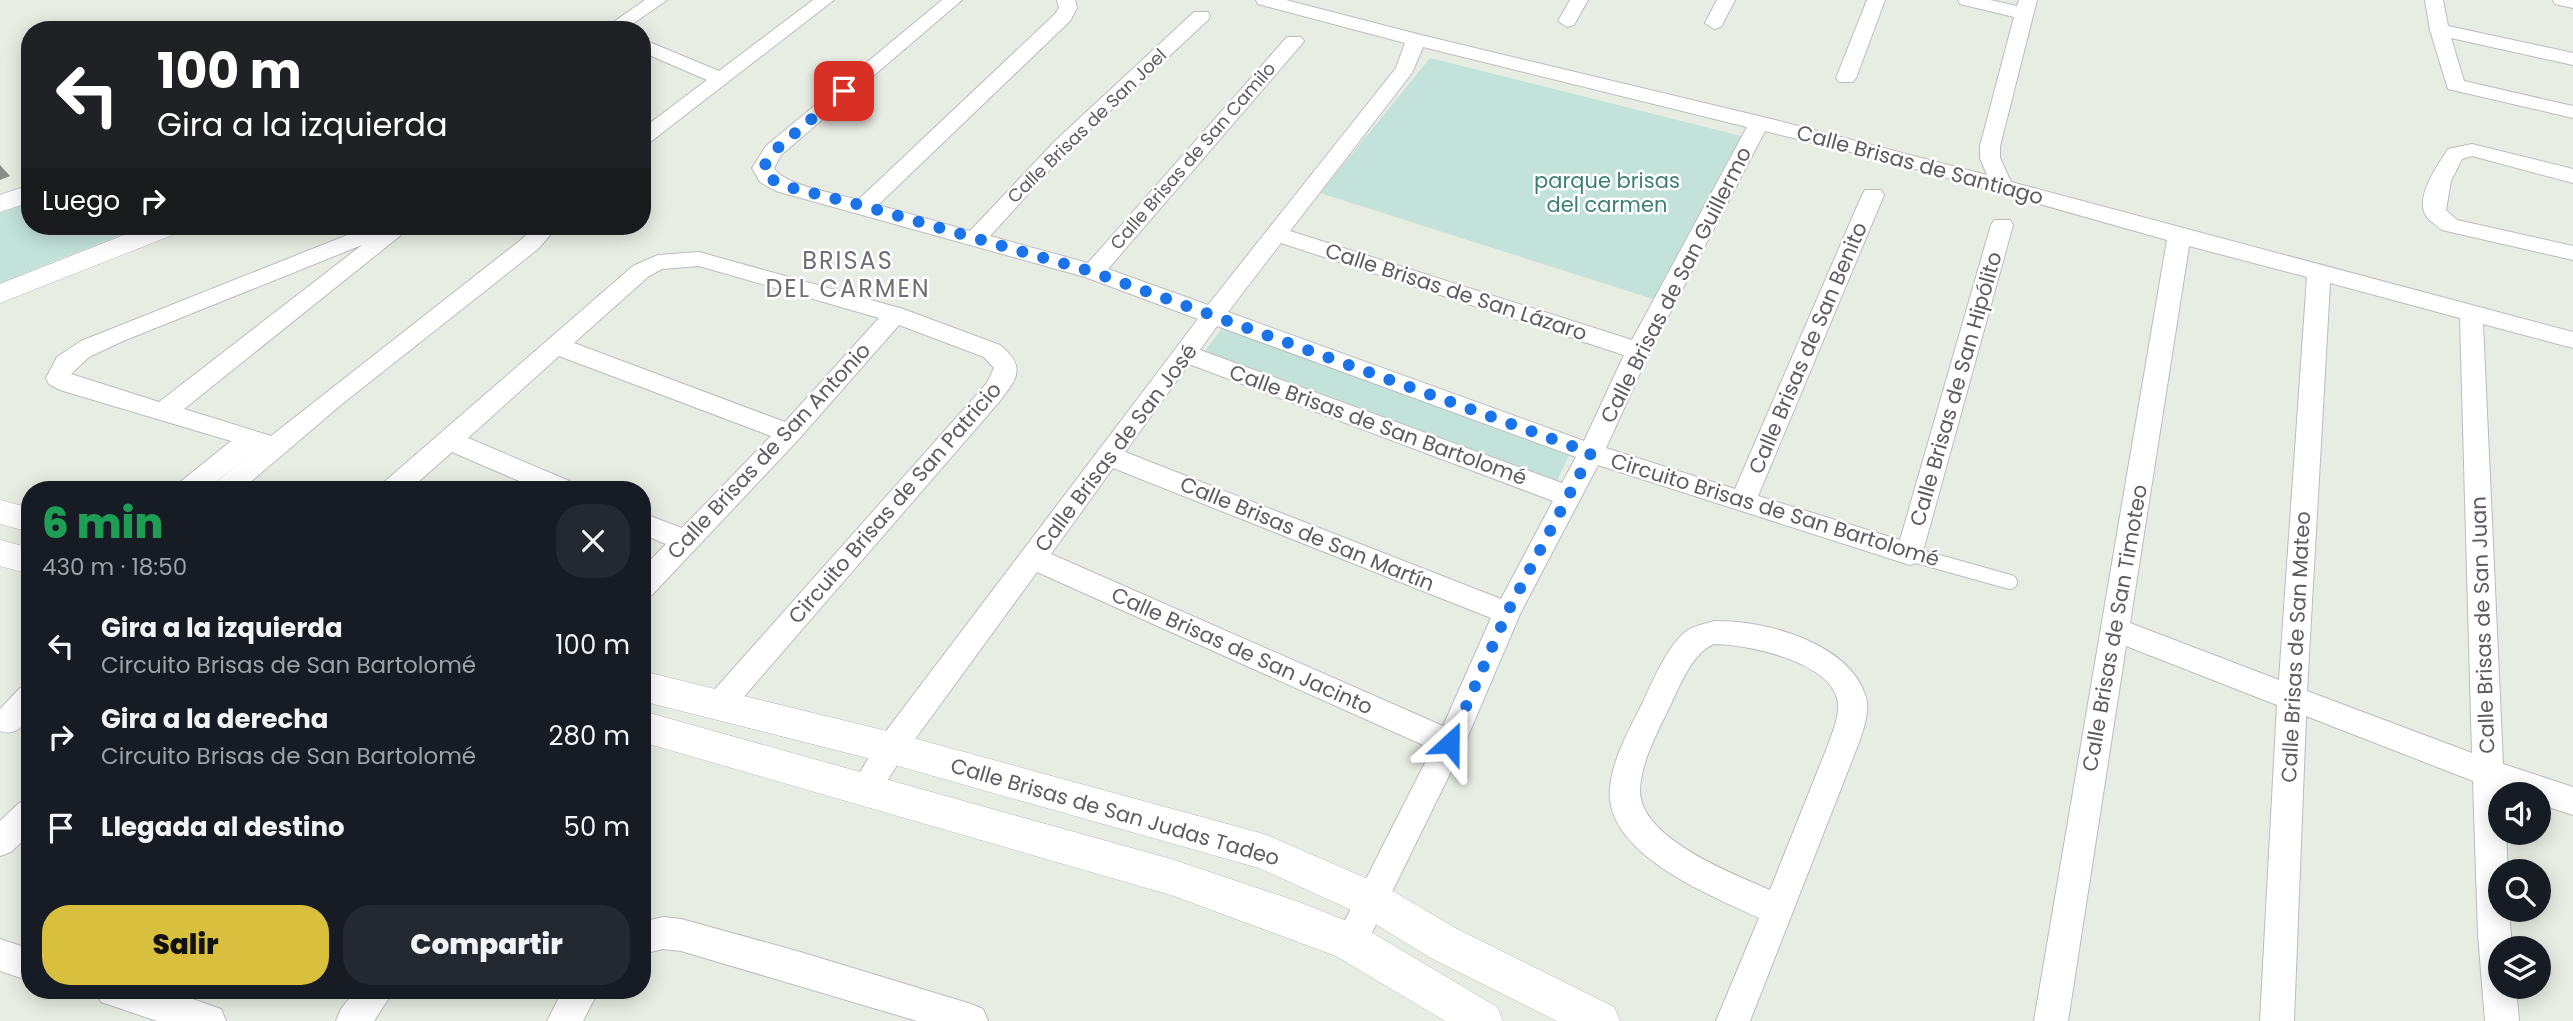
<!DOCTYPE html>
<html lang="es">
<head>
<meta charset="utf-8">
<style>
  :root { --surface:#171b24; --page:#242831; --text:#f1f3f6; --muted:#9ea1a6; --accent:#d8c03e }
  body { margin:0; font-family:Poppins,sans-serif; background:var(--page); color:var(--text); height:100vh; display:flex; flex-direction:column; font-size:26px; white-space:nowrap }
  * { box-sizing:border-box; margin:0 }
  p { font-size:23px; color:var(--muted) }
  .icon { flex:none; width:38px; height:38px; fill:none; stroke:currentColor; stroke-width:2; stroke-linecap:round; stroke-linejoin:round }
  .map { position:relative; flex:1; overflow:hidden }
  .sheet { position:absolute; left:21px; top:481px; width:630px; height:518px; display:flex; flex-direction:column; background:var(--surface); border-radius:28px; box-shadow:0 4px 18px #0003 }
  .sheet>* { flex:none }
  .hud { position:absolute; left:21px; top:21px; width:630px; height:214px; border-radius:28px; box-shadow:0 4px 18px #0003; background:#202124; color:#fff; overflow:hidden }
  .fabs { position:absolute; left:2488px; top:782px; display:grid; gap:14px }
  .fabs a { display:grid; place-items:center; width:63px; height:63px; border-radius:50%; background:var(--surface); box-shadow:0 4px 18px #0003; font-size:35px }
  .pin { position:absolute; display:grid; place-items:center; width:60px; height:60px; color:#fff; margin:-30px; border-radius:14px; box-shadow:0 4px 10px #0006 }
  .me { position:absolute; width:77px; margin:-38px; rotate:24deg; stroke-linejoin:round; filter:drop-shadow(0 0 5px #0008) }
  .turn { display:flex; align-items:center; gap:24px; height:147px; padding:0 21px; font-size:32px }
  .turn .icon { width:91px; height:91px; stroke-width:2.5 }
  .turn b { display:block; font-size:49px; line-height:60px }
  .then { display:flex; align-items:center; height:66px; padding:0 21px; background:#0003; gap:14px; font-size:26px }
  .round { display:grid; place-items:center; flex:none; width:74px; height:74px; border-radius:28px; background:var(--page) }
  .headline { display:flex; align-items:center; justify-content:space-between; height:119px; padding:0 21px }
  h1 { font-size:42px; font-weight:800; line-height:52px; color:#1e9e55 }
  .button { display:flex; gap:14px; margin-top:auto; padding:14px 21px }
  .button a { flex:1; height:80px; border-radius:28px; background:var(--accent); color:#111; font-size:28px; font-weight:800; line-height:80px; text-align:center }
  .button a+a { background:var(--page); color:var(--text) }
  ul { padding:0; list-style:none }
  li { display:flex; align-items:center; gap:21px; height:91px; padding:0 21px }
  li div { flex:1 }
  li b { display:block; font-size:26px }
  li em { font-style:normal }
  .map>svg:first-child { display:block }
  .green { fill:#c2e2da }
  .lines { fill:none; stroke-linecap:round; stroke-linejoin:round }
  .service-casing { stroke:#bdbbc1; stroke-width:16 }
  .minor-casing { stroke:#bdbbc1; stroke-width:2 }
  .tertiary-casing { stroke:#bdbbc1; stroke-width:1 }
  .service { stroke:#fff; stroke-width:14 }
  .minor { fill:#fff; fill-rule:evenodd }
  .tertiary { fill:#fff; fill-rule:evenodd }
  .shaded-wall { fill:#8b8d88 }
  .route { stroke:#1a73e8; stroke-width:12; stroke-dasharray:0 21.6 }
  .labels { text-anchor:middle; stroke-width:5; stroke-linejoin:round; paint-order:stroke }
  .far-street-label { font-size:18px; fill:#5e5c63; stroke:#fff }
  .street-label { font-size:21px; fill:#5e5c63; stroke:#fff }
  .park-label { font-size:21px; fill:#3d8073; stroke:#fff }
  .quarter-label { font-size:24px; letter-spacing:2px; fill:#6f6d75; stroke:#fff }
</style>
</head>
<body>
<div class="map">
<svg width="2573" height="1021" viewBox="0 0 2573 1021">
  <rect width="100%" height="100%" fill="#e8ede3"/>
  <g class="green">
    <path d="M1430 58 1741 136 1653 299 1320 193Z"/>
    <path d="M30 199V226H143L0 283V211Z"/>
    <path d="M1222 328 1571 451 1556 483 1202 355Z"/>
  </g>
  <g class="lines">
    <defs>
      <path id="service" d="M1910 554 2010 582"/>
      <g id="minor">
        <path d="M645 0H667L624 30H602Z"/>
        <path d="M813 0H834L649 143 642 145V129L707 80 642 52V39L719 71Z"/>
        <path d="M942 0H962L781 155 774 168C782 185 839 194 858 200L1055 14 1059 8 1057 0H1075L1077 8 1070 21 878 205 970 231 1055 141 1194 12H1208L1210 16 1208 20 1069 149 990 236 1088 263 1287 37H1301L1304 41 1301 45 1108 269 1208 305 1396 68 1405 43 1258 4 1256 0H1286L1421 35 1767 118 1987 175 1980 158V146L2014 17 1960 4 1958 0H1990L2017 6 2019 0H2037L2000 146V158L2011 182 2573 332V348L2483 324 2503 764 2573 787V815L2539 804V794L2504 792V794H2501V833H2506L2508 872H2501V910H2509L2512 948H2501V987H2516L2519 1021H2485L2478 934 2473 781 2306 716 2294 1021H2260L2277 705 2126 646 2068 1021H2034L2167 240 1884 160 1765 131 1650 351 1606 448 1735 489 1862 195 1865 190H1881L1884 195 1758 496 1900 540 1991 225 1994 220H2010L2013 225 1920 562 1910 565 1598 465 1520 614 1465 743 1362 953 1350 958 1338 953 1334 942 1432 749 1037 572 902 757 876 799 865 803 854 799 850 789 880 739 1198 319 1085 277 776 191 760 182 752 168 766 146ZM1423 47 1747 127 1632 340 1290 231 1412 73ZM1281 243 1624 355 1584 441 1228 312ZM2189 246 2307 277 2279 680 2130 623ZM2330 283 2460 318 2472 753 2307 691ZM1217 326 1576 457 1562 483 1200 350ZM1189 364 1553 501 1501 599 1125 452ZM1113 468 1491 618 1443 726 1051 554Z"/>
        <path d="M1570 0H1588L1574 25 1567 27 1558 21Z"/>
        <path d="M1717 0H1735L1721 27 1714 29 1705 23Z"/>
        <path d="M1867 0H1885L1856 78 1853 82H1839L1836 78Z"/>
        <path d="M2425 0H2443L2448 26 2573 53V65L2451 38 2464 81 2573 106V118L2448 89 2430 30Z"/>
        <path d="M2553 0H2573V8L2555 4Z"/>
        <path d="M2472 144 2573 169V183L2472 156 2462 159 2451 181 2446 210 2457 220 2573 246V260L2442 230C2437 226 2428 220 2425 214 2416 195 2438 165 2448 149Z"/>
        <path d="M370 226H401L398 230 401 235 184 409 271 436 522 239 535 226H558L538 249 342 404 241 490H211L215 483 255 450 206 490H175L179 483 231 441 60 390 49 384 46 378 57 357 81 341ZM362 245 159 402 71 374 89 357 123 341Z"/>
        <path d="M699 252 903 309 1000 345C1027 367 1017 379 999 402L728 715 718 719 708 715 703 706 708 697 987 383 994 368 984 357 899 325 798 440 652 595 642 598V569L666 544 642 534V513L682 528 771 436 559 356 468 438 574 483 578 490H540L452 452 409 490H379L383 483 633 266 658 255ZM699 266 879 318 785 422 574 343 649 276 662 269Z"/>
        <path d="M1714 621C1764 620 1849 642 1866 697 1870 712 1863 731 1858 745L1750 1021H1716L1759 918C1711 895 1603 854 1610 787 1613 758 1630 728 1643 702 1652 682 1670 641 1688 630 1696 625 1706 624 1714 621ZM1714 644C1746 644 1827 661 1837 698 1841 713 1833 731 1828 745L1770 890C1733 874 1639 838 1640 790 1641 761 1659 729 1671 704 1680 685 1693 652 1714 644Z"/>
        <path d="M30 685V718C21 728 14 736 0 731V709L20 688Z"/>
        <path d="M30 799V834L11 852 0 856V821L19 803Z"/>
        <path d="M663 917 681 919 797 951 971 1004 983 1009 988 1021H917L681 951 663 949 642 954V922Z"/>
        <path d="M0 939 30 949V981L0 971Z"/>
        <path d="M96 990H167L221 1009 226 1021H157L101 1002Z"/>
        <path d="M356 990H394L374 1021H336L341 1009Z"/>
        <path d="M563 990H599L583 1021H547Z"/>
      </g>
      <g id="tertiary">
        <path d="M30 185V202L0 212V195Z"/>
        <path d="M147 226H184L180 232 0 303V284Z"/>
        <path d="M0 500 30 508V532L0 524Z"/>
        <path d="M0 540 30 548V574L0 566Z"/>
        <path d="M642 671 891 732 1264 834 1384 886 1457 929 1614 1007 1620 1021H1557L1429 957 1356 912 1259 868 891 764 642 701Z"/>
        <path d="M642 711 1171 859 1299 902 1364 928 1497 1007 1503 1021H1445L1336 956 1171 895 642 742Z"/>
      </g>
    </defs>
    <use href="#service" class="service-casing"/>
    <use href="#minor" class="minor-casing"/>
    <use href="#tertiary" class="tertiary-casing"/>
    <use href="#service" class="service"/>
    <use href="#minor" class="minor"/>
    <use href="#tertiary" class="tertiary"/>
  </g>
  <path class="shaded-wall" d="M0 165 10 176 0 180Z"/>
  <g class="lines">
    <path class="route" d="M844 91 773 152 763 168 767 177 785 186 864 206 1093 272 1591 453 1507 613 1450 743"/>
  </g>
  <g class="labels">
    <g class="far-street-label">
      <text transform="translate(1087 126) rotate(-44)" y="6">Calle Brisas de San Joel</text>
      <text transform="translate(1193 156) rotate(-49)" y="6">Calle Brisas de San Camilo</text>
    </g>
    <g class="street-label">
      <text transform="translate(1920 165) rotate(15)" y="7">Calle Brisas de Santiago</text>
      <text transform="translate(1676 285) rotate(-63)" y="7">Calle Brisas de San Guillermo</text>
      <text transform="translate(1456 292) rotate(18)" y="7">Calle Brisas de San Lázaro</text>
      <text transform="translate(1808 348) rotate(-67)" y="7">Calle Brisas de San Benito</text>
      <text transform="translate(1956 389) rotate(-74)" y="7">Calle Brisas de San Hipólito</text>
      <text transform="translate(1378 425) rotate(20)" y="7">Calle Brisas de San Bartolomé</text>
      <text transform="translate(1116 448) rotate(-53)" y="7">Calle Brisas de San José</text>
      <text transform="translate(769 451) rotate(-47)" y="7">Calle Brisas de San Antonio</text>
      <text transform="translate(895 503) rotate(-49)" y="7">Circuito Brisas de San Patricio</text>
      <text transform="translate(1775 510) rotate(17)" y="7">Circuito Brisas de San Bartolomé</text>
      <text transform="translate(1307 534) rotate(22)" y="7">Calle Brisas de San Martín</text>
      <text transform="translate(2483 625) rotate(-92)" y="7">Calle Brisas de San Juan</text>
      <text transform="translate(2115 628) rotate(-80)" y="7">Calle Brisas de San Timoteo</text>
      <text transform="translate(2296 647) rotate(-87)" y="7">Calle Brisas de San Mateo</text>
      <text transform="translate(1242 651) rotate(24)" y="7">Calle Brisas de San Jacinto</text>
      <text transform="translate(1115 812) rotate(16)" y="7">Calle Brisas de San Judas Tadeo</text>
    </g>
    <g class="park-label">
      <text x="1607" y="188">parque brisas<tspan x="1607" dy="24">del carmen</tspan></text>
    </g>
    <g class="quarter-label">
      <text x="848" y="269">BRISAS<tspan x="848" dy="28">DEL CARMEN</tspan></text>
    </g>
  </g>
</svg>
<div class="fabs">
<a><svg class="icon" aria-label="sound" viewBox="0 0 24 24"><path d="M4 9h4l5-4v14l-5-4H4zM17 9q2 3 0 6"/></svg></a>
<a><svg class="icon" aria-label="search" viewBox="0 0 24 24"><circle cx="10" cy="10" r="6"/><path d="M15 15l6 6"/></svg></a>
<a><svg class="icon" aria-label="layers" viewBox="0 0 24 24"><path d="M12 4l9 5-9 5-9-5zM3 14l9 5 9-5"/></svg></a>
</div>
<div class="pin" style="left:844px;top:91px;background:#d93025"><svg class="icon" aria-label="arrive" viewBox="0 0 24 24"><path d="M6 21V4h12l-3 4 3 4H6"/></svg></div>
<svg class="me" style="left:1450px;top:743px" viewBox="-20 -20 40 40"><path d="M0-17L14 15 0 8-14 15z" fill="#1a73e8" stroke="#fff" stroke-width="4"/></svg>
<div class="hud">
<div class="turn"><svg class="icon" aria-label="left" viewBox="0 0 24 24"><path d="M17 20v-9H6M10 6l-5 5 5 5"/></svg><div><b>100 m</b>Gira a la izquierda</div></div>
<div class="then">Luego<svg class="icon" aria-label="right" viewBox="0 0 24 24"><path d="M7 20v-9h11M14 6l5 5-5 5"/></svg></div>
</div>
<section class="sheet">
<div class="headline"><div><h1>6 min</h1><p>430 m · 18:50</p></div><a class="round"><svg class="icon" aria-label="close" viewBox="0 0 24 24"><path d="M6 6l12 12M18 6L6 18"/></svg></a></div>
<ul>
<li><svg class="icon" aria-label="left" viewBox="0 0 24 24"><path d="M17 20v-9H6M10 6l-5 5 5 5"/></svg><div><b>Gira a la izquierda</b><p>Circuito Brisas de San Bartolomé</p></div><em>100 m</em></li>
<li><svg class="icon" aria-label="right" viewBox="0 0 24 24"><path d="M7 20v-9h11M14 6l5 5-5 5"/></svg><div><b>Gira a la derecha</b><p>Circuito Brisas de San Bartolomé</p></div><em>280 m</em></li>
<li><svg class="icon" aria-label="arrive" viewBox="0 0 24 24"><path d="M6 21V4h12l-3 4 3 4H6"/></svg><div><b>Llegada al destino</b></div><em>50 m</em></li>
</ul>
<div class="button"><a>Salir</a><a>Compartir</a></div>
</section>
</div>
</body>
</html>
